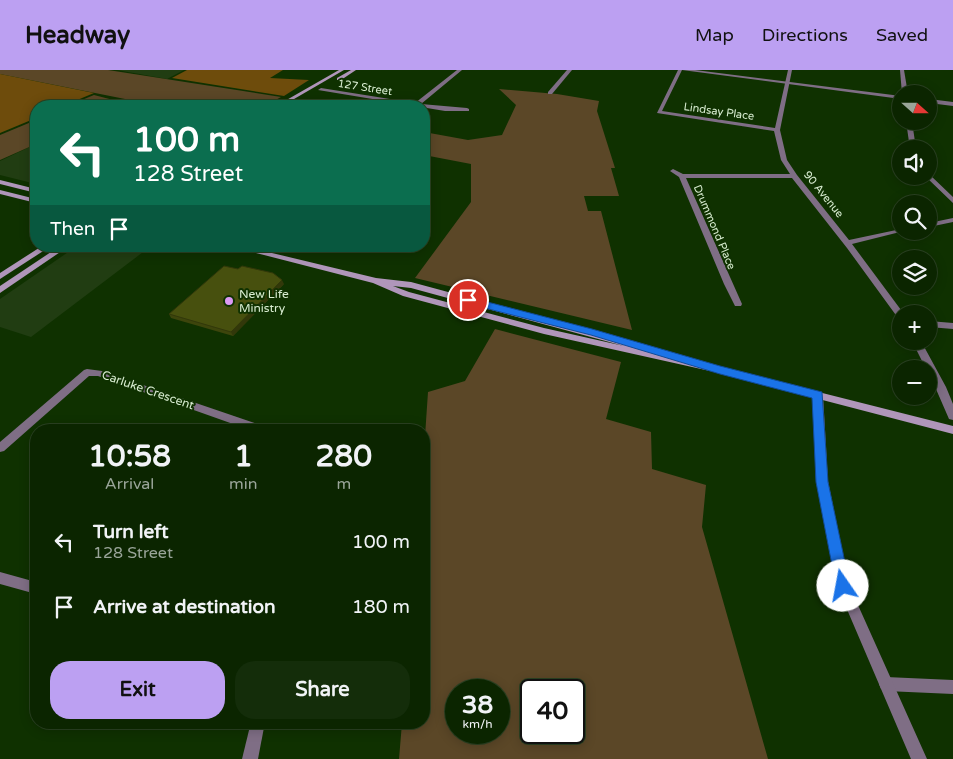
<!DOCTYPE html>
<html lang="en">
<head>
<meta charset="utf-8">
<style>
  :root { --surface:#0b2500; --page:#142d0a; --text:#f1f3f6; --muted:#9aa599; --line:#2b4222; --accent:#bca0f2 }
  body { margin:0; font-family:"Varela Round",sans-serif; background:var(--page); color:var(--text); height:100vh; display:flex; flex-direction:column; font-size:19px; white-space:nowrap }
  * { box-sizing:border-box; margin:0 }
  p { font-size:16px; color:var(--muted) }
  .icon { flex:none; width:28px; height:28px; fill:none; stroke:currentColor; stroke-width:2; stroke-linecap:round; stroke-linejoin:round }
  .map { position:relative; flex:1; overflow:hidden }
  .side { position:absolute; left:30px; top:354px; width:400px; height:305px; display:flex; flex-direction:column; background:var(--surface); border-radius:20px; box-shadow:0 2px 12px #0003,0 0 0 1px var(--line) }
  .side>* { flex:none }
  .hud { position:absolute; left:30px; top:30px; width:400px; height:152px; border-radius:20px; box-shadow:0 2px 12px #0003,0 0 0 1px var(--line); background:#0b6e4f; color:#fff; overflow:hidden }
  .needle { width:32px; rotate:111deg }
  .tools { position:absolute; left:892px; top:15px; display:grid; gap:10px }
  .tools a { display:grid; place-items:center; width:45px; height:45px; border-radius:50%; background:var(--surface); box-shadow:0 2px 12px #0003,0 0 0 1px var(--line); font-size:25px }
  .speed { position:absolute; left:445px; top:609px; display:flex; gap:10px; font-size:25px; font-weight:700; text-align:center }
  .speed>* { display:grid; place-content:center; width:65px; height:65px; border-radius:50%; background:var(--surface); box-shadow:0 2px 12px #0003,0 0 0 1px var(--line); line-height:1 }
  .speed small { font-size:12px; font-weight:400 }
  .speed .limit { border:2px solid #111; border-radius:8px; background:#fff; color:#111 }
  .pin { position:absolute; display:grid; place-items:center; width:42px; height:42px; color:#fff; margin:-21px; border:2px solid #fff; border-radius:50%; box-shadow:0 1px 5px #0007 }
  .me { position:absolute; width:55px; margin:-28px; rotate:348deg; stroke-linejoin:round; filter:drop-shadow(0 0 4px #0008) }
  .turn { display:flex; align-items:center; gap:18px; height:105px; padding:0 20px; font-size:22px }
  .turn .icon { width:65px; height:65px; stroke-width:2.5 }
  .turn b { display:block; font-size:35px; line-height:42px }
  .then { display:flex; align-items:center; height:48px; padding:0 20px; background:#0003; gap:10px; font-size:19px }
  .eta { display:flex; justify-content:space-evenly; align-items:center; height:85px; text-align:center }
  .eta b { font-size:30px; font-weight:700; line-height:35px }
  .button { display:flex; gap:10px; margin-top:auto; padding:10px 20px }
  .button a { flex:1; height:58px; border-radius:20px; background:var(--accent); color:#111; font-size:20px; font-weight:700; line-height:58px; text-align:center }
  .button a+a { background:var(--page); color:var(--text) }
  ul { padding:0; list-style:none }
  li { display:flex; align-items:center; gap:15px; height:65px; padding:0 20px }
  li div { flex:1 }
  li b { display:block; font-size:19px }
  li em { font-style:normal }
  header { display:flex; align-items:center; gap:30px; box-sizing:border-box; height:70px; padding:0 25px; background:var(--accent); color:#111 }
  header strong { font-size:24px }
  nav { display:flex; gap:28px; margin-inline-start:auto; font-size:18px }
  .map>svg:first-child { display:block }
  .built { fill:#213d12 }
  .green { fill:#5b4727; fill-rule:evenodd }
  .forest { fill:#6e4c0c }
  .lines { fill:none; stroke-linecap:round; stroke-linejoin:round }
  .minor { fill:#7f6e85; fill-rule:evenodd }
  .tertiary { fill:#7f6e85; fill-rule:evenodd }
  .secondary { fill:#b096ba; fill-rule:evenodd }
  .wall { fill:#3d450c }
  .shaded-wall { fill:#32380a }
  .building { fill:#47500e; stroke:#32380a }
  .route { fill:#1a73e8; stroke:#114b97 }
  .poi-dot { fill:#dc99f4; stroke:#0f3100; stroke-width:2 }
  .labels { text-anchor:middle; stroke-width:4; stroke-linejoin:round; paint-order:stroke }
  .far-street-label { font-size:11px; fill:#d9edd1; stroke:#0f3100 }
  .poi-label { font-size:12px; fill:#d9edd1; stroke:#0f3100; text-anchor:start }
  .street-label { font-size:12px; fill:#d9edd1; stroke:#0f3100 }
</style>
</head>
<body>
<header>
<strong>Headway</strong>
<nav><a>Map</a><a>Directions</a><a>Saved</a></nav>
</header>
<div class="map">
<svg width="953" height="689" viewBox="0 0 953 689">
  <rect width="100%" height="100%" fill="#0f3100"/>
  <g class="built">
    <path d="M117 0H184L167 9Z"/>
    <path d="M36 74V114L0 105V91Z"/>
    <path d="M77 176H151L31 267 0 257V229Z"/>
  </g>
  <g class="green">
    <path d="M0 0H108L281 27 265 36H160L0 4Z"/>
    <path d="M499 19 557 24 599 31 597 41 615 98H611L619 126H584L588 141H601L632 260 415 208 471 132V94L424 85V62L468 70 502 65 516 35Z"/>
    <path d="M94 25 125 33 118 36H67Z"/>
    <path d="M36 50V74L0 90V65Z"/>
    <path d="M495 259 621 292 606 349 651 362 652 399 706 415 702 457 768 689H399L402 653 424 652V381L428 322 465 311ZM456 620H499V662H456ZM531 620H574V662H531Z"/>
  </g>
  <g class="forest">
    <path d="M187 0H283L270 8 309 10 284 26 172 8Z"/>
    <path d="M0 4 94 23 63 36H36V48L0 63Z"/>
  </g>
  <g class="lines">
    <g class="minor">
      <path d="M457 0H462L421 34 467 38 469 39V41H445L318 20 321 18 415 33Z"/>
      <path d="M567 0H572L552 24H548V22Z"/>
      <path d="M678 0H682L662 41 775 58 788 0H792L780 60 787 90 797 105 849 170 901 159V161H904L852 174 904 244H901V249L898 248 847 178 792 108H686L742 234 741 236H735L724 214 679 107 670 101 673 99 683 104H790L781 90 774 61 657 43Z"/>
      <path d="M900 0H904L908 24H902Z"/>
      <path d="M906 51H912L916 79H910Z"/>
      <path d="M929 104 953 127V133L926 107 925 106H929Z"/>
      <path d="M953 148V152L929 157V153Z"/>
      <path d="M929 251 953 253V259L929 257Z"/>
      <path d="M912 271H921L946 317 953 334V350L949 349 929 303V299H926Z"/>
      <path d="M87 299 102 301 266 357 267 360H250L98 306H89L4 381 0 382V372L84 300Z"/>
      <path d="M0 502 36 512V524L0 514Z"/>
      <path d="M886 607 953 610V624L886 621 881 619 879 614 881 609Z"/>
      <path d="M251 652H265L258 689H242Z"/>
    </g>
    <g class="tertiary">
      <path d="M682 0H695L901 26V29Z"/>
      <path d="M929 29 953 32V36L929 33Z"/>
      <path d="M818 321 823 325 828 411 849 515 927 689H911L837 516 816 411 813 325Z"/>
    </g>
    <g class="secondary">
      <path d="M339 0H344L282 36H276Z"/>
      <path d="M351 0H356L341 10H337V8Z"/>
      <path d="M0 110 36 119V123L0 114Z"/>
      <path d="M0 120 36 129V133L0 124Z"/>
      <path d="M42 176H51L0 209V203Z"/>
      <path d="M60 176H69L0 223V216Z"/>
      <path d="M229 176H243L376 208 411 212 640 274 641 276 638 279 719 297 953 356V364L719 303 544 264 403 226 373 213ZM393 216 411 218 624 276 544 258 409 222Z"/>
    </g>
  </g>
  <path class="wall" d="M284 214 233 266 171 248 169 244Z"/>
  <path class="shaded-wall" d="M282 210 284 214 233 266 231 262Z"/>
  <path class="building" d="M224 196 238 199 242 196 273 203 282 210 231 262 169 244Z"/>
  <path class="route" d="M468 227 592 259 720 296 822 322 828 412 850 516 848 521 843 523 838 521 836 516 816 412 812 328 720 304 591 265 465 233 464 230Z"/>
  <circle class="poi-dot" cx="229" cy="231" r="5"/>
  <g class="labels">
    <g class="far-street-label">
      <text transform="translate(365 17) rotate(9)" y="4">127 Street</text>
      <text transform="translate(719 41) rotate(8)" y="4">Lindsay Place</text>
      <text transform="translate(824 124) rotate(51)" y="4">90 Avenue</text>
      <text transform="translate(715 157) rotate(67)" y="4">Drummond Place</text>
    </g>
    <g class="poi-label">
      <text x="239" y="228">New Life<tspan x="239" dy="14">Ministry</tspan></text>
    </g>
    <g class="street-label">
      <text transform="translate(148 320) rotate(19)" y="4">Carluke Crescent</text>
    </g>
  </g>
</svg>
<div class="tools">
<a><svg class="needle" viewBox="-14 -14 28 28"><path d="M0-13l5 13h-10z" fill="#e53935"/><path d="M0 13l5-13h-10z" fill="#9aa599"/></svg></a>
<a><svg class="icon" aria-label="sound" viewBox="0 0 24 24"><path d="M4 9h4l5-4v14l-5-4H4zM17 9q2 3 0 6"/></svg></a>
<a><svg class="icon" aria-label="search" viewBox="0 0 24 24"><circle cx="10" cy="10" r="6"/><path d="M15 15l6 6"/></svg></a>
<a><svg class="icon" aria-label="layers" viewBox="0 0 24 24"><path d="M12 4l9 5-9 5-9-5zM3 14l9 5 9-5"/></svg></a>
<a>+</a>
<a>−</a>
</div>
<div class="speed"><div>38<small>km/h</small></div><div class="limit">40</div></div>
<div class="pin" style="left:468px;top:230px;background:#d93025"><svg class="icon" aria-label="arrive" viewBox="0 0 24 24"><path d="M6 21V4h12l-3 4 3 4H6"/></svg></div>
<svg class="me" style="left:843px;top:516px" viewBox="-20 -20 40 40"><circle r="19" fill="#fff"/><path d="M0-13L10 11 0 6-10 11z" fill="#1a73e8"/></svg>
<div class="hud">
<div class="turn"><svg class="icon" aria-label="left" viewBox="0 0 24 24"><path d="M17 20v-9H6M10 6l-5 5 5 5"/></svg><div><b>100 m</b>128 Street</div></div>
<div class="then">Then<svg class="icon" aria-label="arrive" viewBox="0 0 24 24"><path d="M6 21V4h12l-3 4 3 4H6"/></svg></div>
</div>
<section class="side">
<div class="eta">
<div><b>10:58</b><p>Arrival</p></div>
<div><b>1</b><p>min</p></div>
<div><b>280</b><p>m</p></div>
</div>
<ul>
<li><svg class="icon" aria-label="left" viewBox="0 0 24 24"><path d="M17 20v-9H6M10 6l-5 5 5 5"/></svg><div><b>Turn left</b><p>128 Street</p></div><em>100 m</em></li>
<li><svg class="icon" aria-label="arrive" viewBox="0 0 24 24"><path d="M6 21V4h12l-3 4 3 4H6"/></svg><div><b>Arrive at destination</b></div><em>180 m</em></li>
</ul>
<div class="button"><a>Exit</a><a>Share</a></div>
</section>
</div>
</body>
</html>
